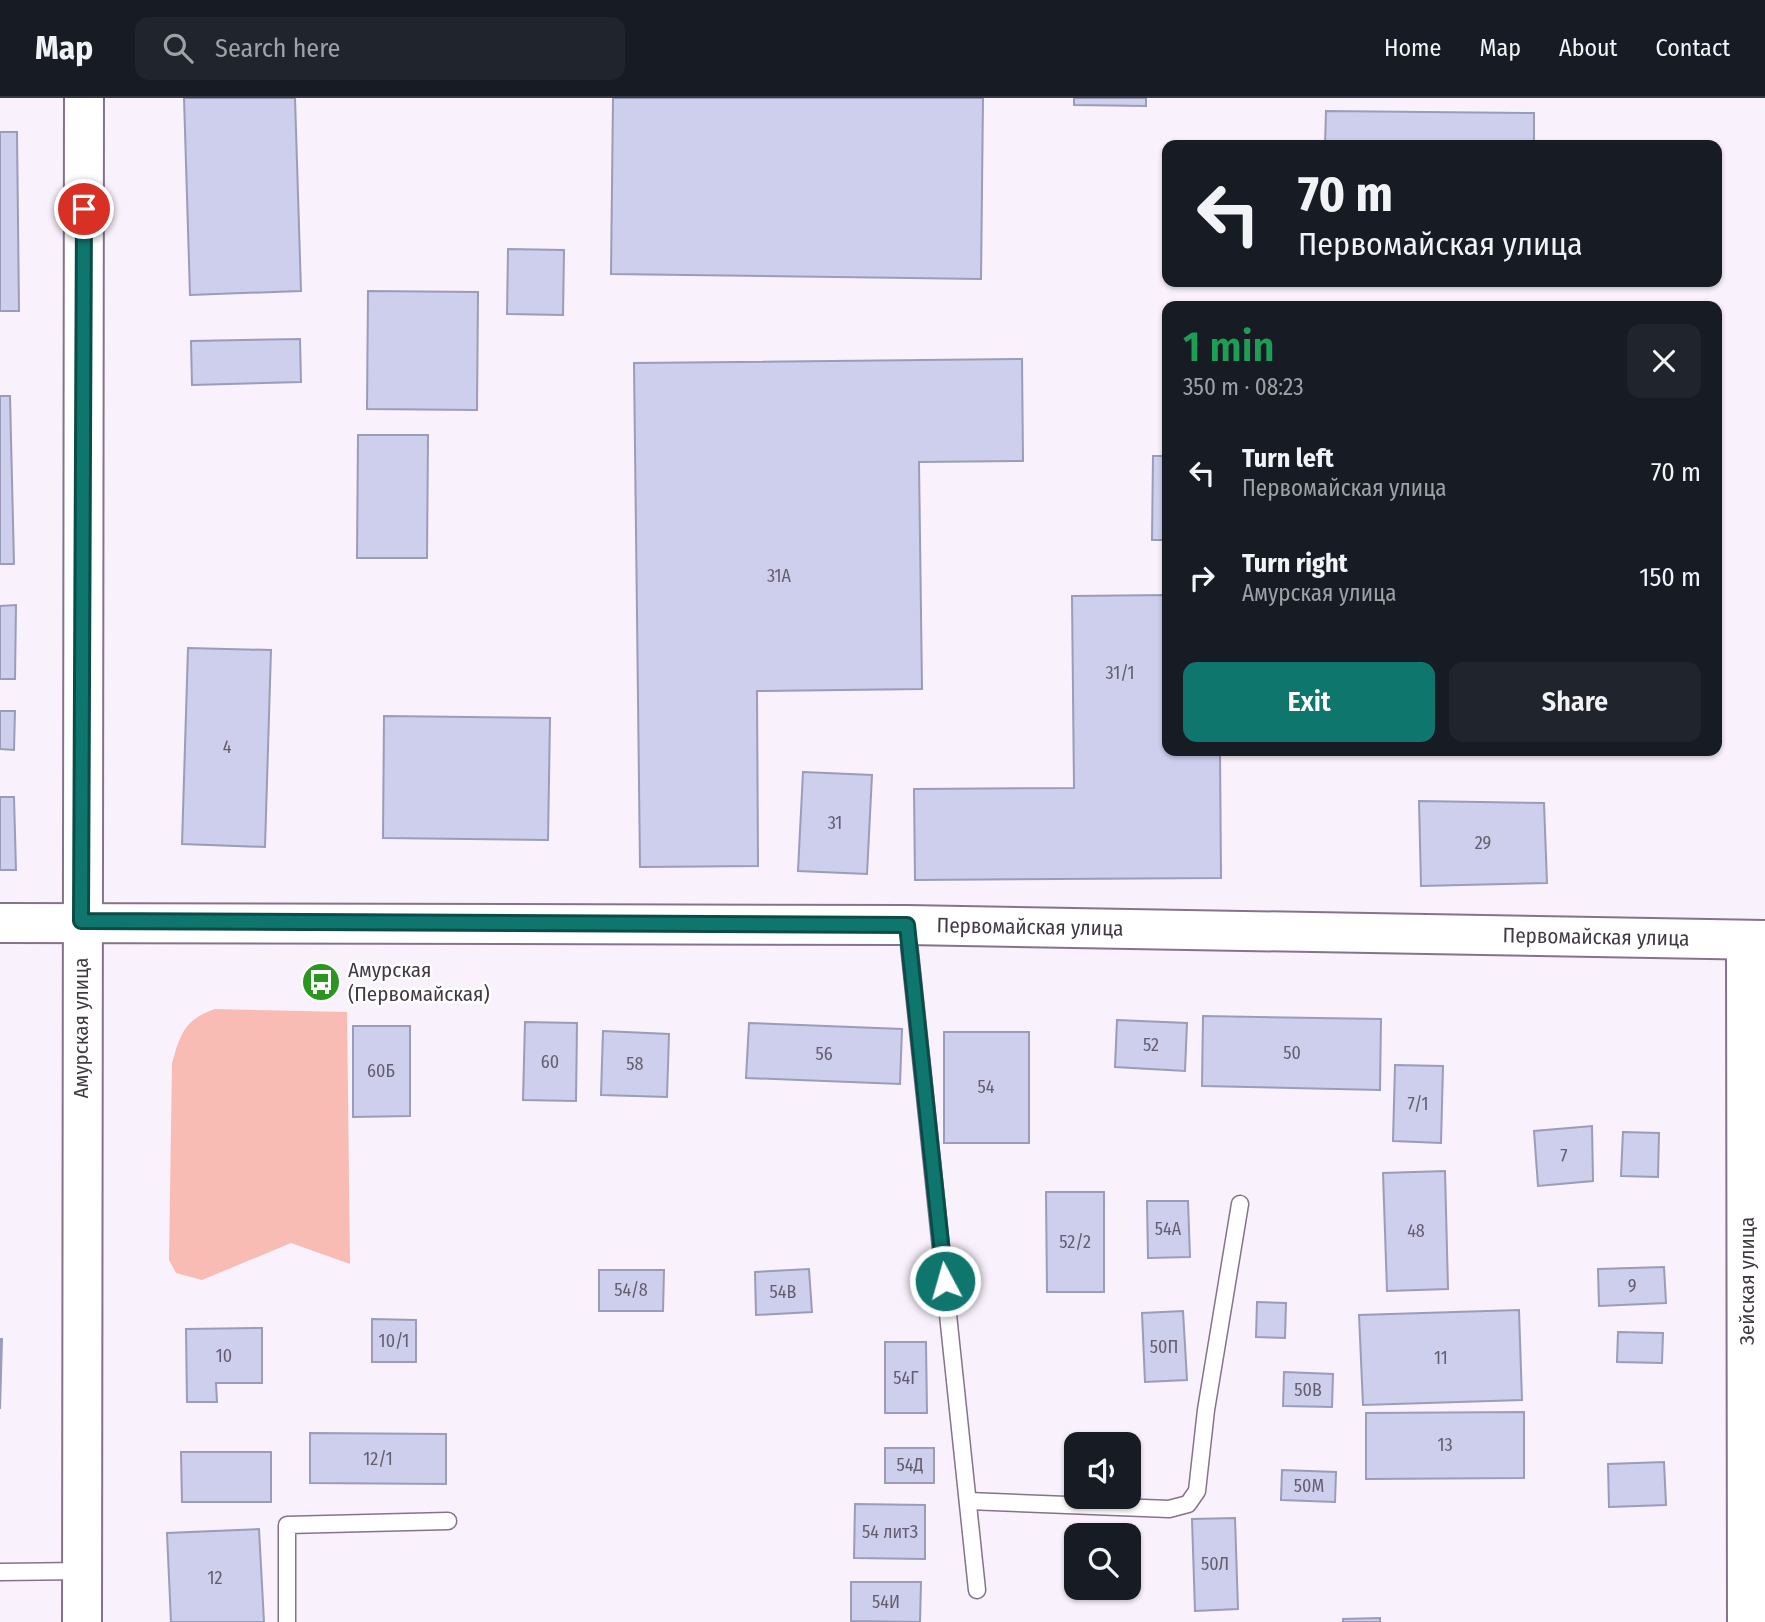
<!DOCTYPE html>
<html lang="en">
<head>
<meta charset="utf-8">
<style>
  :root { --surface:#171b24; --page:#20242c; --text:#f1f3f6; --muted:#9ea1a6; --line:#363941; --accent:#0f766e }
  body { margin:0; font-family:"Fira Sans Condensed",sans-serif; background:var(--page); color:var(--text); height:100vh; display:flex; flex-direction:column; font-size:26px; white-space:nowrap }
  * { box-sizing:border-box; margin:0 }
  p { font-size:23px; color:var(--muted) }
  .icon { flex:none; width:38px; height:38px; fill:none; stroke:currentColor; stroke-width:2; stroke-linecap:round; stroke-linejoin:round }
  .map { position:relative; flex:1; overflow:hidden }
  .sheet { position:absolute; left:1162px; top:203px; width:560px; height:455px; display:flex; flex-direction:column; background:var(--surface); border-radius:14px; box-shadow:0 2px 5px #0004 }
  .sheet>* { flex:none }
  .top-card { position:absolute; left:1162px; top:42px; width:560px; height:147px; border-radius:14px; box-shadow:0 2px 5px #0004; background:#171b24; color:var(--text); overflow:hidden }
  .tools { position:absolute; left:1064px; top:1334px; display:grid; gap:14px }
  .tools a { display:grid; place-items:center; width:77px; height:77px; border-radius:14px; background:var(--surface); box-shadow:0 2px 5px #0004; font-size:35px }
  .pin { position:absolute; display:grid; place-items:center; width:60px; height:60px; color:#fff; margin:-30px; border:4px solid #fff; border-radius:50%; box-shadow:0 2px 7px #0007 }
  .me { position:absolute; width:77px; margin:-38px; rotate:354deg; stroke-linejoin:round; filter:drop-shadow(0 0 5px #0008) }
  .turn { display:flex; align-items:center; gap:24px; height:147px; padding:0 21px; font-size:32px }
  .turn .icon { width:91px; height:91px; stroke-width:2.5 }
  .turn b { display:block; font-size:49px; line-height:60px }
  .round { display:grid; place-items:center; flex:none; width:74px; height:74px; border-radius:14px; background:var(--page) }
  .head { display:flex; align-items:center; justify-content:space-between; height:119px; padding:0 21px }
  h1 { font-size:42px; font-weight:600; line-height:52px; color:#1e9e55 }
  .button { display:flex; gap:14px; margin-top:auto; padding:14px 21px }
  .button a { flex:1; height:80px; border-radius:14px; background:var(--accent); color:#fff; font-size:28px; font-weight:600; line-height:80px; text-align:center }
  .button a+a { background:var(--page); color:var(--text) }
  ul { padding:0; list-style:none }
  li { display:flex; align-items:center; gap:21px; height:105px; padding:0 21px }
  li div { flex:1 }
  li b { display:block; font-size:26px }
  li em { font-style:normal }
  header { display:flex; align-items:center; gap:42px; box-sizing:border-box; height:98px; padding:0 35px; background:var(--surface); border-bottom:2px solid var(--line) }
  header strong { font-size:33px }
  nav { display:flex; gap:38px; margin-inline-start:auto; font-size:24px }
  .search { width:490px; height:63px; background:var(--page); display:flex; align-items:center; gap:18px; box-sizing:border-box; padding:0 24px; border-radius:14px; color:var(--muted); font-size:26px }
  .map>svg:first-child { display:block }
  .green { fill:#f8bcb4 }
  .building { fill:#cdcfed; stroke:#9a9cb9; stroke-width:2 }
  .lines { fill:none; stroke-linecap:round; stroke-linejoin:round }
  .service-casing { stroke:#85738b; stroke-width:19 }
  .tertiary-casing { stroke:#85738b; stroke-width:42 }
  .service { stroke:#fff; stroke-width:16 }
  .tertiary { stroke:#fff; stroke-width:38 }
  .route-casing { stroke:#0a4d48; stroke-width:18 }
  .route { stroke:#0f766e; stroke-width:12 }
  .labels { text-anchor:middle; stroke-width:5; stroke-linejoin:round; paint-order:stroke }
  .number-label { font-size:18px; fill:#645e6e }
  .street-label { font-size:21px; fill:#413944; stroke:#fff }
  .poi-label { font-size:21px; fill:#413944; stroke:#fff; text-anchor:start }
</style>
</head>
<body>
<header>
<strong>Map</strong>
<div class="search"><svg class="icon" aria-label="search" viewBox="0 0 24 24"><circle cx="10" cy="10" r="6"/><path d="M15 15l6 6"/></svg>Search here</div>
<nav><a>Home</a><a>Map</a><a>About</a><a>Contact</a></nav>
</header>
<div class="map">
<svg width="1765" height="1524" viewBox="0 0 1765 1524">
  <rect width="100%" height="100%" fill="#f9f1fc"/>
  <path class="green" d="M215 911 347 914 350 1166 291 1145 202 1182 176 1175 169 1162 172 966C180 936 185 921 215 911Z"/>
  <g class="building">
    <path d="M184 0H295L301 193 190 197Z"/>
    <path d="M613 0H983L981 181 611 176Z"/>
    <path d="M1074 0H1146V8L1074 7Z"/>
    <path d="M1326 13 1534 15V47H1325Z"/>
    <path d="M0 34H17L19 213H0Z"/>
    <path d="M508 151 564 152 563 217 507 216Z"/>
    <path d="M368 193 478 194 477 312 367 311Z"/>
    <path d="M300 241 301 284 192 287 191 243Z"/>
    <path d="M1022 261 1023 363 919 364 922 591 757 593 758 768 640 769 634 265Z"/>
    <path d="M0 298H10L14 466H0Z"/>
    <path d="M358 337H428L427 460H357Z"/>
    <path d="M1153 358H1167V442H1152Z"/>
    <path d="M1167 497V653H1220L1221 780 915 782 914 691 1074 690 1072 498Z"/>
    <path d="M16 507 15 581H0V508Z"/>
    <path d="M188 550 271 552 265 749 182 746Z"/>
    <path d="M0 613H15L14 652 0 651Z"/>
    <path d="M384 618 550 620 548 742 383 740Z"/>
    <path d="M803 674 872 677 867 776 798 773Z"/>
    <path d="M0 699H14L16 772H0Z"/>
    <path d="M1419 703 1544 705 1547 785 1421 788Z"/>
    <path d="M1203 918 1381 921 1380 992 1202 988Z"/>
    <path d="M1117 922 1187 925 1185 973 1115 969Z"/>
    <path d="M525 924 577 925 576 1003 523 1002Z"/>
    <path d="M749 925 902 931 900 986 746 980Z"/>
    <path d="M353 928H410V1018L353 1019Z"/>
    <path d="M603 933 669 936 667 999 601 997Z"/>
    <rect x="944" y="934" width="85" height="111"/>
    <path d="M1395 967 1443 968 1441 1045 1393 1043Z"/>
    <path d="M1592 1028 1593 1083 1538 1088 1534 1033Z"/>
    <path d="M1623 1034 1659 1035 1658 1079 1621 1078Z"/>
    <path d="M1445 1073 1448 1191 1387 1193 1383 1075Z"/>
    <path d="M1046 1094H1104V1194H1047Z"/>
    <path d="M1147 1103H1188L1190 1159 1148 1160Z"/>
    <path d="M1664 1169 1666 1205 1599 1208 1598 1171Z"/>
    <path d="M809 1171 812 1214 756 1217 755 1174Z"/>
    <path d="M599 1172H664L663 1213H599Z"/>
    <path d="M1257 1204 1286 1205 1285 1240 1256 1239Z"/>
    <path d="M1519 1212 1522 1302 1363 1307 1359 1217Z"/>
    <path d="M1183 1213 1187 1282 1145 1284 1142 1215Z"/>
    <path d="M372 1221 416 1222V1264H372Z"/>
    <path d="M262 1230V1285H216L217 1304H187L186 1231Z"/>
    <path d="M1618 1234 1663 1235 1662 1265 1617 1264Z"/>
    <path d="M0 1241H2L0 1311Z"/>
    <path d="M885 1244H926L927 1315H885Z"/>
    <path d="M1284 1274 1333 1276 1332 1309 1283 1308Z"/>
    <path d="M1524 1314V1380L1366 1381V1315Z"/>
    <path d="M310 1335 446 1336V1386L310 1385Z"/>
    <rect x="885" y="1350" width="49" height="35"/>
    <path d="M181 1354H271V1404H182Z"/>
    <path d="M1664 1364 1666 1407 1609 1409 1608 1366Z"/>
    <path d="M1282 1372 1336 1374 1335 1404 1281 1402Z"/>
    <path d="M855 1406 925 1407V1461L854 1460Z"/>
    <path d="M1235 1420 1238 1511 1195 1513 1192 1421Z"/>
    <path d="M259 1431 264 1524H171L167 1435Z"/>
    <path d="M851 1484H921L920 1524 851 1523Z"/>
    <path d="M1380 1520V1524H1343V1521Z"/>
  </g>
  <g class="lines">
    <defs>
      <g id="service">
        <path d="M907 827 977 1492"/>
        <path d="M968 1403 1169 1411 1188 1406 1197 1393 1206 1312 1240 1106"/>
        <path d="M0 1474 82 1473"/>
        <path d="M287 1524V1427L448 1423"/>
      </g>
      <g id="tertiary">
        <path d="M0 825 907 827 1765 842"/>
        <path d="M1746 842 1747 1524"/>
        <path d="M82 1524 84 0"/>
      </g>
    </defs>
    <use href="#service" class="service-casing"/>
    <use href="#tertiary" class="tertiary-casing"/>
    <use href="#service" class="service"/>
    <use href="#tertiary" class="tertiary"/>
  </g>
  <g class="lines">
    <defs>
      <path id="route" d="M84 111 81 823 907 827 945 1183"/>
    </defs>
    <use href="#route" class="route-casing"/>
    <use href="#route" class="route"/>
  </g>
  <defs>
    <symbol id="bus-disc" viewBox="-11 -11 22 22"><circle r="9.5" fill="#2a961f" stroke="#fff"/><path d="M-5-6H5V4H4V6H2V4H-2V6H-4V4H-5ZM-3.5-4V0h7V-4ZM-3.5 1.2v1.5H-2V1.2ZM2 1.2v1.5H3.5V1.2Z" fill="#fff"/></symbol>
  </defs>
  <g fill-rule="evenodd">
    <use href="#bus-disc" x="299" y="862" width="44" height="44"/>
  </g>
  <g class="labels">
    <g class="number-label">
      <text x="779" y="484">31А</text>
      <text x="1120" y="581">31/1</text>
      <text x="227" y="655">4</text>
      <text x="835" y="731">31</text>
      <text x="1483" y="751">29</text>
      <text x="1151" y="953">52</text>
      <text x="1292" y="961">50</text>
      <text x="824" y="962">56</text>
      <text x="550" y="970">60</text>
      <text x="635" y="972">58</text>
      <text x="381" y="979">60Б</text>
      <text x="986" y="995">54</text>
      <text x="1418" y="1012">7/1</text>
      <text x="1564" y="1064">7</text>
      <text x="1168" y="1137">54А</text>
      <text x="1416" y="1139">48</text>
      <text x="1075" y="1150">52/2</text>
      <text x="1632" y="1194">9</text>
      <text x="631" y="1198">54/8</text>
      <text x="783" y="1200">54В</text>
      <text x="394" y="1249">10/1</text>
      <text x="1164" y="1255">50П</text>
      <text x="224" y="1264">10</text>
      <text x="1441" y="1266">11</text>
      <text x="906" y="1286">54Г</text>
      <text x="1308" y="1298">50В</text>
      <text x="1445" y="1353">13</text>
      <text x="378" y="1367">12/1</text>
      <text x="910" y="1373">54Д</text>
      <text x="1309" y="1394">50М</text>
      <text x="890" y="1440">54 литЗ</text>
      <text x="1215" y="1472">50Л</text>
      <text x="215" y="1486">12</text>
      <text x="886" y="1510">54И</text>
    </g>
    <g class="street-label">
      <text transform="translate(1030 829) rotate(1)" y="7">Первомайская улица</text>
      <text transform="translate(1596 839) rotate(1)" y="7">Первомайская улица</text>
      <text transform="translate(81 930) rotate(-90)" y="7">Амурская улица</text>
      <text transform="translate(1747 1183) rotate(-90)" y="7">Зейская улица</text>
    </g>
    <g class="poi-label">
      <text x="348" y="879">Амурская<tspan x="348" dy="24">(Первомайская)</tspan></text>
    </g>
  </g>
</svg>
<div class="tools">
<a><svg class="icon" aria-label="sound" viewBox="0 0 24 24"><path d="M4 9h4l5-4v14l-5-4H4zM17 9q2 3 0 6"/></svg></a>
<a><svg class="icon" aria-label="search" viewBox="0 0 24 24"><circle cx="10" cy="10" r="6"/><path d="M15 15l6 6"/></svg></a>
</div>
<div class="pin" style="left:84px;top:111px;background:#d93025"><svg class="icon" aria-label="arrive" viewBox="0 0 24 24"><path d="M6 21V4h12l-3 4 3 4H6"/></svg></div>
<svg class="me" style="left:945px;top:1183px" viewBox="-20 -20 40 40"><circle r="17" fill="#0f766e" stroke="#fff" stroke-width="3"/><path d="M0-11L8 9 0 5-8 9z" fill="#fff"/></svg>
<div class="top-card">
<div class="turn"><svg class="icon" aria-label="left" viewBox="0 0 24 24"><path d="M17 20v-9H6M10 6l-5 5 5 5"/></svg><div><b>70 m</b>Первомайская улица</div></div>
</div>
<section class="sheet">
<div class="head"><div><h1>1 min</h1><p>350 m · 08:23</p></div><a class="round"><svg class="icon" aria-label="close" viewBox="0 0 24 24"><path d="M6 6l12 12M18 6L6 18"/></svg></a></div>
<ul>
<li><svg class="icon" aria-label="left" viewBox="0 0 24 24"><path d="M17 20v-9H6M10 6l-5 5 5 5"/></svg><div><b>Turn left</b><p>Первомайская улица</p></div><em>70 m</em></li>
<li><svg class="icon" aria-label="right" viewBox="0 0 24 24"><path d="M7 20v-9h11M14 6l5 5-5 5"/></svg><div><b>Turn right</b><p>Амурская улица</p></div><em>150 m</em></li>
</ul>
<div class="button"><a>Exit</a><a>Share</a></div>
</section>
</div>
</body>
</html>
